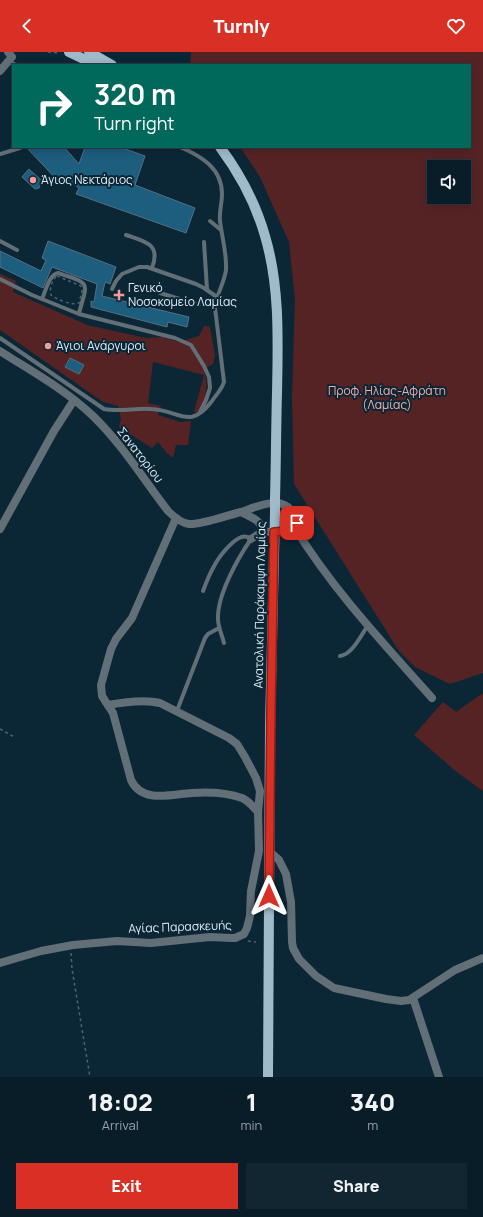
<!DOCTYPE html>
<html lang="en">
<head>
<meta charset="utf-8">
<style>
  :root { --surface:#081d28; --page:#112630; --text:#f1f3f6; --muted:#98a2a8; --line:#293b45; --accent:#d93025 }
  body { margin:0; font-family:Manrope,sans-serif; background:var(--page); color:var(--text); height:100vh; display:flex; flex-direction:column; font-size:15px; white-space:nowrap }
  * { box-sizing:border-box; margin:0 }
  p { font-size:13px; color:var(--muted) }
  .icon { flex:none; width:22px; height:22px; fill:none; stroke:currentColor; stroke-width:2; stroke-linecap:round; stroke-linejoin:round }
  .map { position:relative; height:1025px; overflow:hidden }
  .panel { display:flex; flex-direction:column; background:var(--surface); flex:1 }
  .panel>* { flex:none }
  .guide { position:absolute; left:12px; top:12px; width:459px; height:84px; border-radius:0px; box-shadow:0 2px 10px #0003,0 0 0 1px var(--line); background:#00695c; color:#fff; overflow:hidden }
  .fabs { position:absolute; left:427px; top:108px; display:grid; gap:8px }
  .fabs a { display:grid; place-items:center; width:44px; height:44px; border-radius:0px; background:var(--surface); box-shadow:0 2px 10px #0003,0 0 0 1px var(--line); font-size:20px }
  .pin { position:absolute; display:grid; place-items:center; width:34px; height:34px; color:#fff; margin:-17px; border-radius:8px; box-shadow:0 2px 6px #0006 }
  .me { position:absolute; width:44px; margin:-22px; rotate:0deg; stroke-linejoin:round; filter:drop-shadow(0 0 3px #0008) }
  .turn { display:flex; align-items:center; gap:14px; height:84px; padding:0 16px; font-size:18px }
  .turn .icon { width:52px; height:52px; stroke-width:2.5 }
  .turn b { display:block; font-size:28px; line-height:34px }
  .eta { display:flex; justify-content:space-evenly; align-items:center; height:68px; text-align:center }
  .eta b { font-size:24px; font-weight:800; line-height:28px }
  .primary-button { display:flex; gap:8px; margin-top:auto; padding:8px 16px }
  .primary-button a { flex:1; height:46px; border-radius:0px; background:var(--accent); color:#fff; font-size:16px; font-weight:800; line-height:46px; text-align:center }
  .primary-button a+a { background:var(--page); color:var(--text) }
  header { display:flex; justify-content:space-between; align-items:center; height:52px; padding:0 16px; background:var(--accent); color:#fff; font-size:18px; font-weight:800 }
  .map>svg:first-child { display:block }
  .green { fill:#562325; fill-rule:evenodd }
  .building { fill:#1d5d7d; stroke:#537081 }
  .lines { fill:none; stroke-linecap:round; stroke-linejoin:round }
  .path { stroke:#4c6471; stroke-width:1.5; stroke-dasharray:3 3; stroke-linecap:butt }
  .lane { stroke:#626f76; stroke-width:4 }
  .street { stroke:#626f76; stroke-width:8 }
  .primary { stroke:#a0baca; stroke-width:10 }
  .primary-bridge { stroke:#a0baca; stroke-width:10 }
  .route-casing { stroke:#8d1f18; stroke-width:10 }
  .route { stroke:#d93025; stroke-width:7 }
  .poi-dot { fill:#f59b9b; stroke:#0b2736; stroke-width:1.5 }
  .labels { text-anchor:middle; stroke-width:4; stroke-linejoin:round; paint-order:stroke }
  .poi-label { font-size:12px; fill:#ddedf6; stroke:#0b2736; text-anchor:start }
  .park-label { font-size:12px; fill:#f7acab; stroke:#0b2736 }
  .street-label { font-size:12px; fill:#ddedf6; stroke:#0b2736 }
</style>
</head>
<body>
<header><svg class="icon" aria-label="back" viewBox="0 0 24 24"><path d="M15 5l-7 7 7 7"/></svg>Turnly<svg class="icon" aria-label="heart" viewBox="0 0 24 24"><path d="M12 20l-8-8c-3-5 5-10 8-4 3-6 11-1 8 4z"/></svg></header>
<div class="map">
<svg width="483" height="1025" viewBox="0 0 483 1025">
  <rect width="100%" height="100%" fill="#0b2736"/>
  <g class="green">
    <path d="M191 0H483V621L450 632 415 615 399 599 294 432 292 345 295 248 289 190 260 125 240 95H470V13H190ZM434 115H464V145H434Z"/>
    <path d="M0 222 16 229 13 240 87 273 146 286 162 285 179 290 199 284 204 274 210 275 215 303 213 312 204 317C208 332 207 347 199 360H194L204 323 153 310 148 351 161 354 158 363 180 370 191 369 188 393H176L173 406 166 400 158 390 152 396 119 375 121 367 118 354 103 350 0 278Z"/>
    <path d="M483 641V739L458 721 414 683 443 650 456 660Z"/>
  </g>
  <g class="building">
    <path d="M26 95H64L79 112 85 95H120L145 104 135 133 195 156 186 181 76 142 79 136 62 124 58 129Z"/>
    <path d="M29 117 42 129 39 136 35 137 22 125Z"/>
    <path d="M48 189 116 215 110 232 105 230 102 244 189 265 187 275 168 270 167 275 91 255V249L94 250 97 232 52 215 43 236 0 215V199L41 219 46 208 42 206Z"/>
    <path d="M70 306 84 313 79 322 65 315Z"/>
  </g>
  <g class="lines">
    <g class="path">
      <path d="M48 0 60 1"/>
      <path d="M57 224 81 234 82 239 79 251C72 254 56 247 51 243 49 237 52 228 57 224Z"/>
      <path d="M0 677 14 685"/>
      <path d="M248 889 256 890"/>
      <path d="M71 901 72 917 90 1025"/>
    </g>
    <g class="lane">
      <path d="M8 9 16 13"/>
      <path d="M0 102 20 96"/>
      <path d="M210 169 221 178"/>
      <path d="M126 183C146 190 161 192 152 216"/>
      <path d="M0 189 17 198"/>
      <path d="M204 190 207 237"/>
      <path d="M0 227 32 243 79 262 175 286 191 293 204 314 209 325 210 336 206 348 200 360"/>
      <path d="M112 237 116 229 122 222 139 215H147L196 232 204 236 217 245"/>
      <path d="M160 241 196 252 215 251"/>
      <path d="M42 247C46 238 49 223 58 221 91 232 88 229 79 261"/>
      <path d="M0 286 104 357C119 360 135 356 151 357 180 358 189 379 212 349 216 343 222 337 224 330L215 256C216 243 224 232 226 218 227 202 222 186 220 169 219 160 222 151 222 142 222 116 201 104 180 95"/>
      <path d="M203 539C206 531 209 523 213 516 218 506 239 476 251 487 238 506 217 543 218 567 218 575 222 583 224 591"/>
      <path d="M340 604C352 603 362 582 368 573"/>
      <path d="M178 656 205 586 208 582 219 576"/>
    </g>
    <g class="street">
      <path d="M0 19 12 5 8 0"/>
      <path d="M0 299C31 319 66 338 93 364 122 392 144 428 168 459 174 465 181 471 189 472 201 473 228 463 241 460 250 465 263 468 262 480"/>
      <path d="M241 460C256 455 280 443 292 459 295 464 297 468 297 474L295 476C333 538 384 592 432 646"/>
      <path d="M176 466 132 566 116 587 111 597 101 633 102 644 113 661 131 728C142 752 172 742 192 741 208 740 228 741 242 746 249 749 253 755 258 760"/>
      <path d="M0 477 54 379 74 348"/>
      <path d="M251 487 262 480 290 479 295 476"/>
      <path d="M269 799 279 808 286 822 291 850 292 890 293 896 299 907 316 924 334 936 386 947 401 949 409 948 455 918 483 906"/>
      <path d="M0 911 41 899 73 893 117 889 151 891 210 885 231 886H235L244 882 247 876 250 864 251 839 259 799 258 760 260 739 256 726 245 705 237 692 229 686 160 651C144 647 124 650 108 653"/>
      <path d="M413 946 439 1025"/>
    </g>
    <g class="primary">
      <path d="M69 0 96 13"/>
      <path d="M89 0 112 13"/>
      <path d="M220 95C240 122 256 152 265 184 280 234 278 289 277 341 276 376 276 412 275 447"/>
      <path d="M268 1025 270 675 275 461"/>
    </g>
    <path class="primary-bridge" d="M275 461V447"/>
  </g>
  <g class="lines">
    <defs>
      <path id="route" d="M269 844 271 659 274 480 290 479 295 476 297 471"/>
    </defs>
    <use href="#route" class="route-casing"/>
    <use href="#route" class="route"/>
  </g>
  <g class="poi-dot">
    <circle cx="33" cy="128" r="4"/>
    <path d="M117 237h4v4h4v4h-4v4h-4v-4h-4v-4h4z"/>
    <circle cx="48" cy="294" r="4"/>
  </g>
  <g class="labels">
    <g class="poi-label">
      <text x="41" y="132">Άγιος Νεκτάριος</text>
      <text x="128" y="240">Γενικό<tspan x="128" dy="14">Νοσοκομείο Λαμίας</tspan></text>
      <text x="56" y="298">Άγιοι Ανάργυροι</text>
    </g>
    <g class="park-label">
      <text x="387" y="343">Προφ. Ηλίας-Αφράτη<tspan x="387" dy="14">(Λαμίας)</tspan></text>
    </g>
    <g class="street-label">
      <text transform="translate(140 403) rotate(52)" y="4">Σανατορίου</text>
      <text transform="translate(260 553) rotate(-89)" y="4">Ανατολική Παράκαμψη Λαμίας</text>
      <text transform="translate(180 875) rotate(-2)" y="4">Αγίας Παρασκευής</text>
    </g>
  </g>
</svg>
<div class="fabs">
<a><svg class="icon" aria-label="sound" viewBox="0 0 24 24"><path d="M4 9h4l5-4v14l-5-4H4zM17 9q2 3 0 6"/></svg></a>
</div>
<div class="pin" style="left:297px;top:471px;background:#d93025"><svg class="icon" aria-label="arrive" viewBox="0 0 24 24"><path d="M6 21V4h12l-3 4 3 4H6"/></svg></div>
<svg class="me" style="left:269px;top:844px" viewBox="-20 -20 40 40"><path d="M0-17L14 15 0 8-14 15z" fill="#d93025" stroke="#fff" stroke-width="4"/></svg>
<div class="guide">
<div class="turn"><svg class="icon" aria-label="right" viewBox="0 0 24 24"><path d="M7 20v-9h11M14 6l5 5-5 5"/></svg><div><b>320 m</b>Turn right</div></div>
</div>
</div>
<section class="panel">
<div class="eta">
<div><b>18:02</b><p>Arrival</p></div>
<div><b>1</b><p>min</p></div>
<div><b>340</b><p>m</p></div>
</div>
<div class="primary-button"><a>Exit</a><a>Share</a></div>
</section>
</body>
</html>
